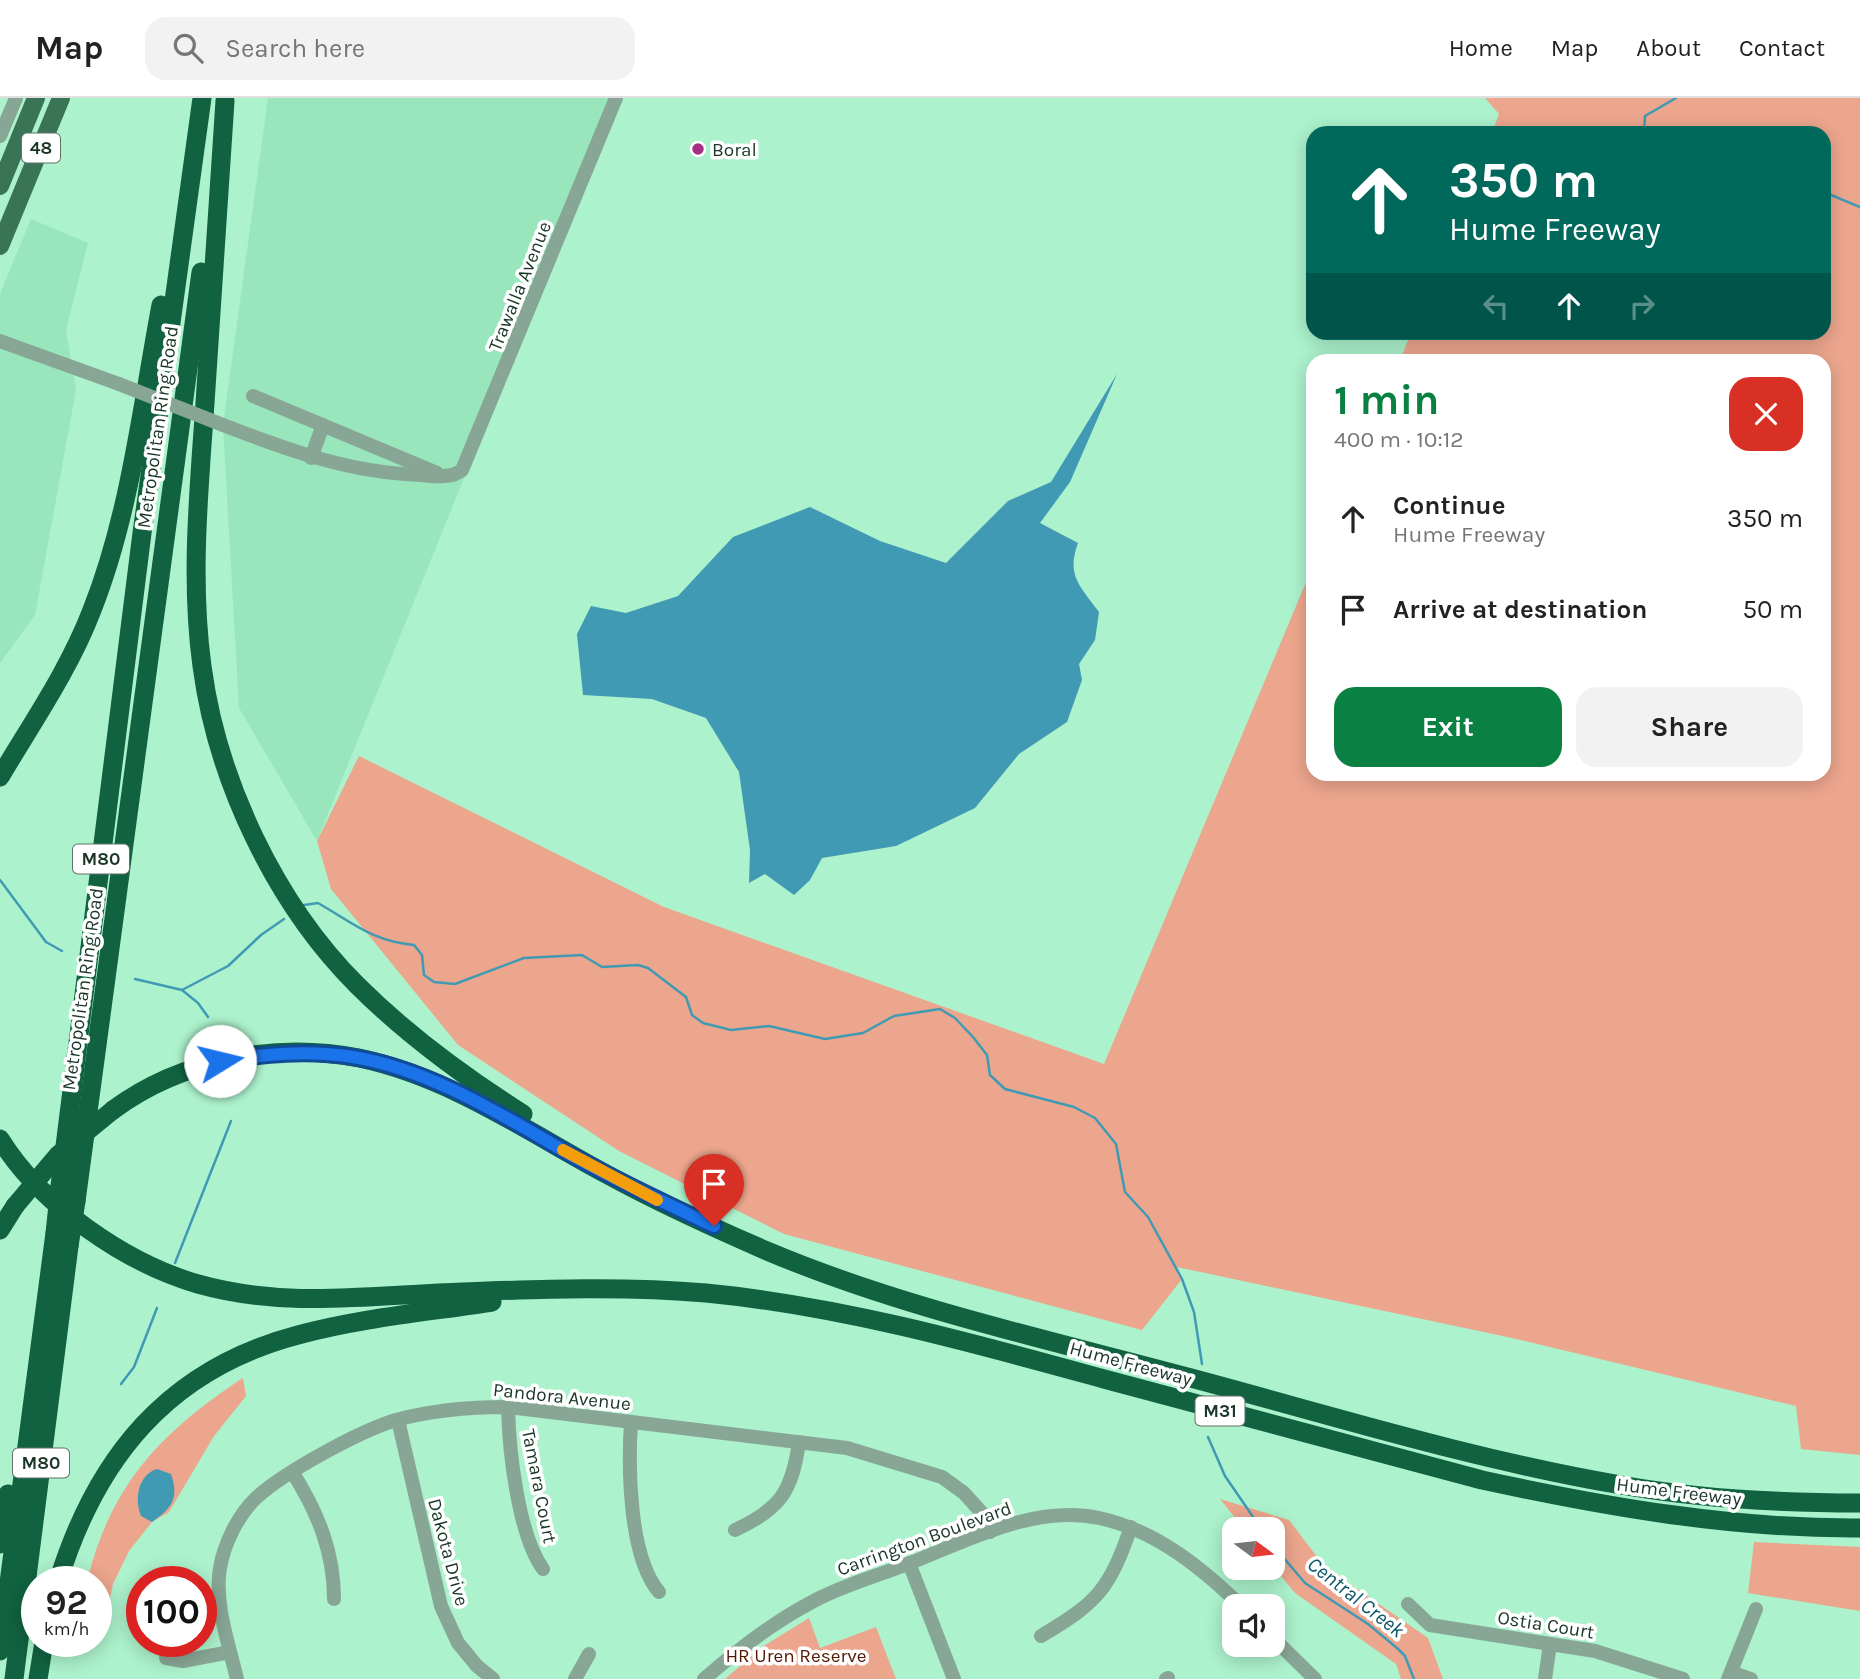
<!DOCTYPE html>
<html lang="en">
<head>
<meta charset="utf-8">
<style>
  :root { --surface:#fff; --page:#f2f2f2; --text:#222; --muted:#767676; --line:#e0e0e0; --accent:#0b8043 }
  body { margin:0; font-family:Karla,sans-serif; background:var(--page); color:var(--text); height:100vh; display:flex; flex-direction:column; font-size:26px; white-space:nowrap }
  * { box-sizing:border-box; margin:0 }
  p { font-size:23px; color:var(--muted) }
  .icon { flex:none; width:38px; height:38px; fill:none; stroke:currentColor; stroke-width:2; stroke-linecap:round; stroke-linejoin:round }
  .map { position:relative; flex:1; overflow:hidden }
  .side { position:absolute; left:1306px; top:256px; width:525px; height:427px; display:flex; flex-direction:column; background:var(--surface); border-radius:21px; box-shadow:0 4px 18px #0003 }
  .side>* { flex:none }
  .guide { position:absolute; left:1306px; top:28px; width:525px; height:214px; border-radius:21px; box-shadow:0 4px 18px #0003; background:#00695c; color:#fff; overflow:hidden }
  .needle { width:46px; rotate:105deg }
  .buttons { position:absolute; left:1222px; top:1419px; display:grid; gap:14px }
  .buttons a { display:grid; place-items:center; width:63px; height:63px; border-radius:14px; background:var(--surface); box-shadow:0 4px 18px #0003; font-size:35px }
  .speed { position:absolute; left:21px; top:1468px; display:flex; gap:14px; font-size:35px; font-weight:700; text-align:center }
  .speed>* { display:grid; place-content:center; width:91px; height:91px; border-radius:50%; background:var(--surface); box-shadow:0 4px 18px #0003; line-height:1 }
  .speed small { font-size:18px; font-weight:400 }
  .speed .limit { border:10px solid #d22; background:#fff; color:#111 }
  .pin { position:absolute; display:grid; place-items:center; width:60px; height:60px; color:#fff; margin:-72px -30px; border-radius:50% 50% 50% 0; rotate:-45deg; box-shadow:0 0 7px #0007 }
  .pin .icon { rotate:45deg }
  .me { position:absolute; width:77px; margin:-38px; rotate:81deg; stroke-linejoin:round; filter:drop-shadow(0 0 5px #0008) }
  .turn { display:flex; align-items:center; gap:24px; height:147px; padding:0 28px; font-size:32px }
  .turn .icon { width:91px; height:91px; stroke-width:2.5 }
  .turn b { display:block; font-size:49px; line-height:60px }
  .lanes { display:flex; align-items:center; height:66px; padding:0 28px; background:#0003; justify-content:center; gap:35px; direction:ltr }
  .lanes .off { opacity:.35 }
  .round { display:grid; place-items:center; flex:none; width:74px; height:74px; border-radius:21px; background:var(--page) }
  .summary { display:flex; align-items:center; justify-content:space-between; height:119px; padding:0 28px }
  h1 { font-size:42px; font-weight:700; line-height:52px; color:var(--accent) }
  .primary-button { display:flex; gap:14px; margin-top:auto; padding:14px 28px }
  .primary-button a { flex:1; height:80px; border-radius:21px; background:var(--accent); color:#fff; font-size:28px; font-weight:700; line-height:80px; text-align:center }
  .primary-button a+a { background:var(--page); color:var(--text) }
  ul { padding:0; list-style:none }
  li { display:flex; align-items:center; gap:21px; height:91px; padding:0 28px }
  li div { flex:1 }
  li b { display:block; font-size:26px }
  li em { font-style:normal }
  header { display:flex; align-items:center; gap:42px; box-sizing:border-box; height:98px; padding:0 35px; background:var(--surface); border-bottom:2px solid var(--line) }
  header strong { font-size:33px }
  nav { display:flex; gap:38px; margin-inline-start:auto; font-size:24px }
  .search { width:490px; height:63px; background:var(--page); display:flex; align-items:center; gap:18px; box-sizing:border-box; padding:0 24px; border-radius:21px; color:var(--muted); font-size:26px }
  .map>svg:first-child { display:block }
  .built { fill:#99e6bd }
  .green { fill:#eca68d }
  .water { fill:#409ab4 }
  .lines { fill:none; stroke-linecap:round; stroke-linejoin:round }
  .stream { stroke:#409ab4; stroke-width:2.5 }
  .minor { stroke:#88a695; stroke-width:14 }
  .major { stroke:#397457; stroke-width:18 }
  .highway { stroke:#116241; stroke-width:19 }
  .minor-bridge { stroke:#88a695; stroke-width:14 }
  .highway-bridge { stroke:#116241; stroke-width:19 }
  .route-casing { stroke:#114b97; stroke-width:18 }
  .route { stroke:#1a73e8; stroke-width:12 }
  .slow { stroke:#f59e0b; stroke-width:12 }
  .poi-dot { fill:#a62f87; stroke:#fff; stroke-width:2.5 }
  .labels { text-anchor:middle; stroke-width:7; stroke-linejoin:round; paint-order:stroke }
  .shield { fill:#fff; stroke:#5f7268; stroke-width:2 }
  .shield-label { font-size:18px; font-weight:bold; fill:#1a3628 }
  .poi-label { font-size:19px; fill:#1a3628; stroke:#fff; text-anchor:start }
  .street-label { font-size:19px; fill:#1a3628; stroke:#fff }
  .park-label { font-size:19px; fill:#561800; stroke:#fff }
  .water-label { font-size:21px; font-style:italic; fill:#075568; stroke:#fff }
</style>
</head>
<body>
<header>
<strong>Map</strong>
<div class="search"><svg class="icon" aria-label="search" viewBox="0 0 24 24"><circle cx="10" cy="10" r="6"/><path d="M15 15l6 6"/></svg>Search here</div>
<nav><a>Home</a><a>Map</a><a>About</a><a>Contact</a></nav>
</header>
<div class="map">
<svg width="1860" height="1581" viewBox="0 0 1860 1581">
  <rect width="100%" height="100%" fill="#acf2cc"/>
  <g class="built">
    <path d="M268 0H618L317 743 239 610 223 327Z"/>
    <path d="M31 121 88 145 66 232 76 292 35 517 0 565V196Z"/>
  </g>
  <g class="green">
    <path d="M1485 0H1860V1357L1801 1351 1796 1308 1512 1240 1177 1169 1182 1181 1142 1232 784 1136 619 1053 458 947 331 791 317 743 359 658 664 809 1104 966 1312 470V676H1824V262H1400L1411 235 1824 234V35H1492L1499 16Z"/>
    <path d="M243 1280 246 1298 214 1338 169 1414 152 1424 129 1453 113 1486 105 1524 96 1522V1484H87C110 1387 162 1333 243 1280Z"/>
    <path d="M1220 1401 1289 1422 1324 1468 1428 1540 1443 1581H1401L1396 1566 1295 1495 1272 1467V1432L1244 1431Z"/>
    <path d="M1754 1444 1860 1449V1513L1748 1495Z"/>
    <path d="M809 1520 820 1550 876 1529 896 1581H725L762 1549Z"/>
  </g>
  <g class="water">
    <path d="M1117 276 1070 384 1040 425 1078 445C1066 477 1080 488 1099 514L1095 542 1079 566 1082 582 1067 624 1019 656 975 710 896 748 822 760 810 782 794 797 765 776 749 785 750 752 739 674 706 620 652 601 583 597 577 536 591 508 626 515 678 498 733 439 810 409 880 443 946 465 1008 403 1051 384Z"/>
    <path d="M157 1371 171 1376C180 1402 170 1411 152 1424L141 1418C134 1401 138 1377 157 1371Z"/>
  </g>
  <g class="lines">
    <g class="stream">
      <path d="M1644 35 1645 18 1676 0"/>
      <path d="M1824 94 1860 109"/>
      <path d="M0 782 46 844 62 853"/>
      <path d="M304 807 318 805C353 825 372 843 414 847L422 857 424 877 434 884 455 886 524 860 582 857 602 869 638 867 648 870 686 899 692 917 703 925 731 932 769 928 825 941 863 935 894 918 940 911 955 920 973 939 987 957 990 977 1005 991 1074 1009 1095 1020 1116 1046 1125 1094 1148 1119 1182 1181 1194 1214 1202 1266"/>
      <path d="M135 881 182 892 228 868 261 837 284 821"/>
      <path d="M182 892 198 905 208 919"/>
      <path d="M175 1165 231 1023"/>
      <path d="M121 1286 134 1269 157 1210"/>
      <path d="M1208 1339 1225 1378 1262 1432"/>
      <path d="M1272 1446 1305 1485 1368 1526 1397 1550 1405 1558 1414 1581"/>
    </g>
    <g class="minor">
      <path d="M0 38 16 0"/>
      <path d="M0 243 119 286"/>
      <path d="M253 298 437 375"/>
      <path d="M223 327C288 352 350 375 421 377 434 378 451 381 462 372L616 0"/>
      <path d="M311 360 323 327"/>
      <path d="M508 1309C509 1353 518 1436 543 1471"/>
      <path d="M398 1322 441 1508 458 1545 477 1568 493 1581"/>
      <path d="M631 1324C628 1370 629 1459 659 1494"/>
      <path d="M293 1375C318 1415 334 1454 334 1501"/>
      <path d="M735 1432C780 1411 792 1394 799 1344"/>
      <path d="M909 1465 954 1581"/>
      <path d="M1408 1506 1430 1527 1595 1553 1683 1581"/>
      <path d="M1041 1538C1098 1504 1109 1492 1131 1429"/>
      <path d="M1272 1539 1315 1581"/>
      <path d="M166 1560 183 1563 230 1554"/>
      <path d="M1731 1574 1751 1581"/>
      <path d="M237 1581C229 1547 214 1505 220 1470 224 1446 238 1417 256 1400 284 1374 360 1333 396 1322 432 1312 471 1309 508 1309L847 1350 942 1379 964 1395 982 1415 990 1434"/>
      <path d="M575 1581 589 1556"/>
      <path d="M704 1581C738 1552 772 1525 812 1504 841 1488 874 1479 905 1467 965 1444 1033 1406 1099 1420 1155 1432 1201 1469 1241 1508"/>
      <path d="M1166 1581 1168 1580"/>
      <path d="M1545 1581 1550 1546"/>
      <path d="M1728 1581 1756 1511"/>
    </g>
    <g class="major">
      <path d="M0 88 36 0"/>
      <path d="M0 148 61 0"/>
    </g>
    <g class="highway">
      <path d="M225 3C218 104 211 205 205 305 199 392 190 481 202 568 217 682 275 805 357 887 407 937 463 978 523 1016"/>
      <path d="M0 679C32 625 69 572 92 512 130 416 142 308 161 207"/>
      <path d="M113 1012C182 961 275 944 359 960 450 979 528 1034 608 1077 659 1105 714 1130 767 1153 902 1210 1050 1242 1191 1280 1333 1318 1475 1362 1621 1387 1700 1401 1780 1405 1860 1405"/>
      <path d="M0 1041C40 1106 125 1165 198 1186 286 1211 373 1197 463 1194 543 1191 626 1188 706 1195 841 1208 973 1245 1104 1281 1230 1315 1356 1348 1482 1382 1607 1409 1733 1431 1860 1430"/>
      <path d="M60 1088 142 435 202 0"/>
      <path d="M76 1103 201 174"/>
      <path d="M0 1132 15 1108"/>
      <path d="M0 1446 8 1396"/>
      <path d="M58 1484C96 1360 168 1271 298 1237 361 1220 428 1214 492 1204"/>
      <path d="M0 1553 55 1135"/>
      <path d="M14 1581 69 1148"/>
      <path d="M38 1581 44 1544"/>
    </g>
    <path class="minor-bridge" d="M119 286 223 327"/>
    <g class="highway-bridge">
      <path d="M15 1108 58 1057 113 1012"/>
      <path d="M55 1135 60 1088"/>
      <path d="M69 1148 76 1103"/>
    </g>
  </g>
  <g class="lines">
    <defs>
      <path id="route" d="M220 963C264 956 308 952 353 959 433 972 506 1020 575 1059 620 1084 667 1106 714 1128"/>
    </defs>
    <use href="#route" class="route-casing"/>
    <use href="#route" class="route"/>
    <path class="slow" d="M563 1052 657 1102"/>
  </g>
  <circle class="poi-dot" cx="698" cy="51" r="7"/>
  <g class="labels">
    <g class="shield">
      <rect x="22" y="35.5" width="38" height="29" rx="5"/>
      <rect x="73" y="746.5" width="56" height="29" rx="5"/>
      <rect x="1195.5" y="1298.5" width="49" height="29" rx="5"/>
      <rect x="13" y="1350.5" width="56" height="29" rx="5"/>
    </g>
    <g class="shield-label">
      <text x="41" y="56">48</text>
      <text x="101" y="767">M80</text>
      <text x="1220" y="1319">M31</text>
      <text x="41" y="1371">M80</text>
    </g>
    <g class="poi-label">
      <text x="712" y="58">Boral</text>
    </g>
    <g class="street-label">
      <text transform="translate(519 188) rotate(-68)" y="7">Trawalla Avenue</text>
      <text transform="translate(157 329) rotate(-82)" y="7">Metropolitan Ring Road</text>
      <text transform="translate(82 891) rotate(-82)" y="7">Metropolitan Ring Road</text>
      <text transform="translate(1131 1265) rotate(15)" y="7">Hume Freeway</text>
      <text transform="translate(562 1298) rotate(6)" y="7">Pandora Avenue</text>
      <text transform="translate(540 1388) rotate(79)" y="7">Tamara Court</text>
      <text transform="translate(1679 1393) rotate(7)" y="7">Hume Freeway</text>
      <text transform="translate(924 1440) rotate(-20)" y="7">Carrington Boulevard</text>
      <text transform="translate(449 1454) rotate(75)" y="7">Dakota Drive</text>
      <text transform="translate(1546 1526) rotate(9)" y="7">Ostia Court</text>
    </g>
    <g class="park-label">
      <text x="796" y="1564">HR Uren Reserve</text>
    </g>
    <g class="water-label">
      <text transform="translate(1356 1499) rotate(38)" y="7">Central Creek</text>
    </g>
  </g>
</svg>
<div class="buttons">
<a><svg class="needle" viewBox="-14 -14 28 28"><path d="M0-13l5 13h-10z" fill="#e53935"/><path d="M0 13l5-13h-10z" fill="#767676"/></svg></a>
<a><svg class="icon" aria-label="sound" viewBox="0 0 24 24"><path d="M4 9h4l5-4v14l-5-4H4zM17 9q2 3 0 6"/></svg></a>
</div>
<div class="speed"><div>92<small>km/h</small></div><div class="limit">100</div></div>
<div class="pin" style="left:714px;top:1128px;background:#d93025"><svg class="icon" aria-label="arrive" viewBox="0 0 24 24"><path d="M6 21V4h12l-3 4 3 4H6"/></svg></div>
<svg class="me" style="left:220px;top:963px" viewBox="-20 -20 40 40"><circle r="19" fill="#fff"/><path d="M0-13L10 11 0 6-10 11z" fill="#1a73e8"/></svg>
<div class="guide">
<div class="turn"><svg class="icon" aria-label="ahead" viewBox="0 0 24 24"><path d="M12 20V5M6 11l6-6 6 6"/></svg><div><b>350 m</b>Hume Freeway</div></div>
<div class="lanes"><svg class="icon off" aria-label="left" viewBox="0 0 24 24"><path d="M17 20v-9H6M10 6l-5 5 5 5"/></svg><svg class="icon" aria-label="ahead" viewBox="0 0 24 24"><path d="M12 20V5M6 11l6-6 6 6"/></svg><svg class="icon off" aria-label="right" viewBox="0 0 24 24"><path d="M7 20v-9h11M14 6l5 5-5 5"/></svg></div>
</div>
<section class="side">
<div class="summary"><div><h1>1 min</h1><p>400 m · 10:12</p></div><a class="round" style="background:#d93025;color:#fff"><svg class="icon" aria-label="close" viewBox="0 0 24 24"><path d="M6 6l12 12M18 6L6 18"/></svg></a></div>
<ul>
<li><svg class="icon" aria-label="ahead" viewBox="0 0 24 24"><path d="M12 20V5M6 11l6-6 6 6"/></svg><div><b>Continue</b><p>Hume Freeway</p></div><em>350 m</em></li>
<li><svg class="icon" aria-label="arrive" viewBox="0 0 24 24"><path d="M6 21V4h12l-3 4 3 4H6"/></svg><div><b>Arrive at destination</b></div><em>50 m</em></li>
</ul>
<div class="primary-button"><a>Exit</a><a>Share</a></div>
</section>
</div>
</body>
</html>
